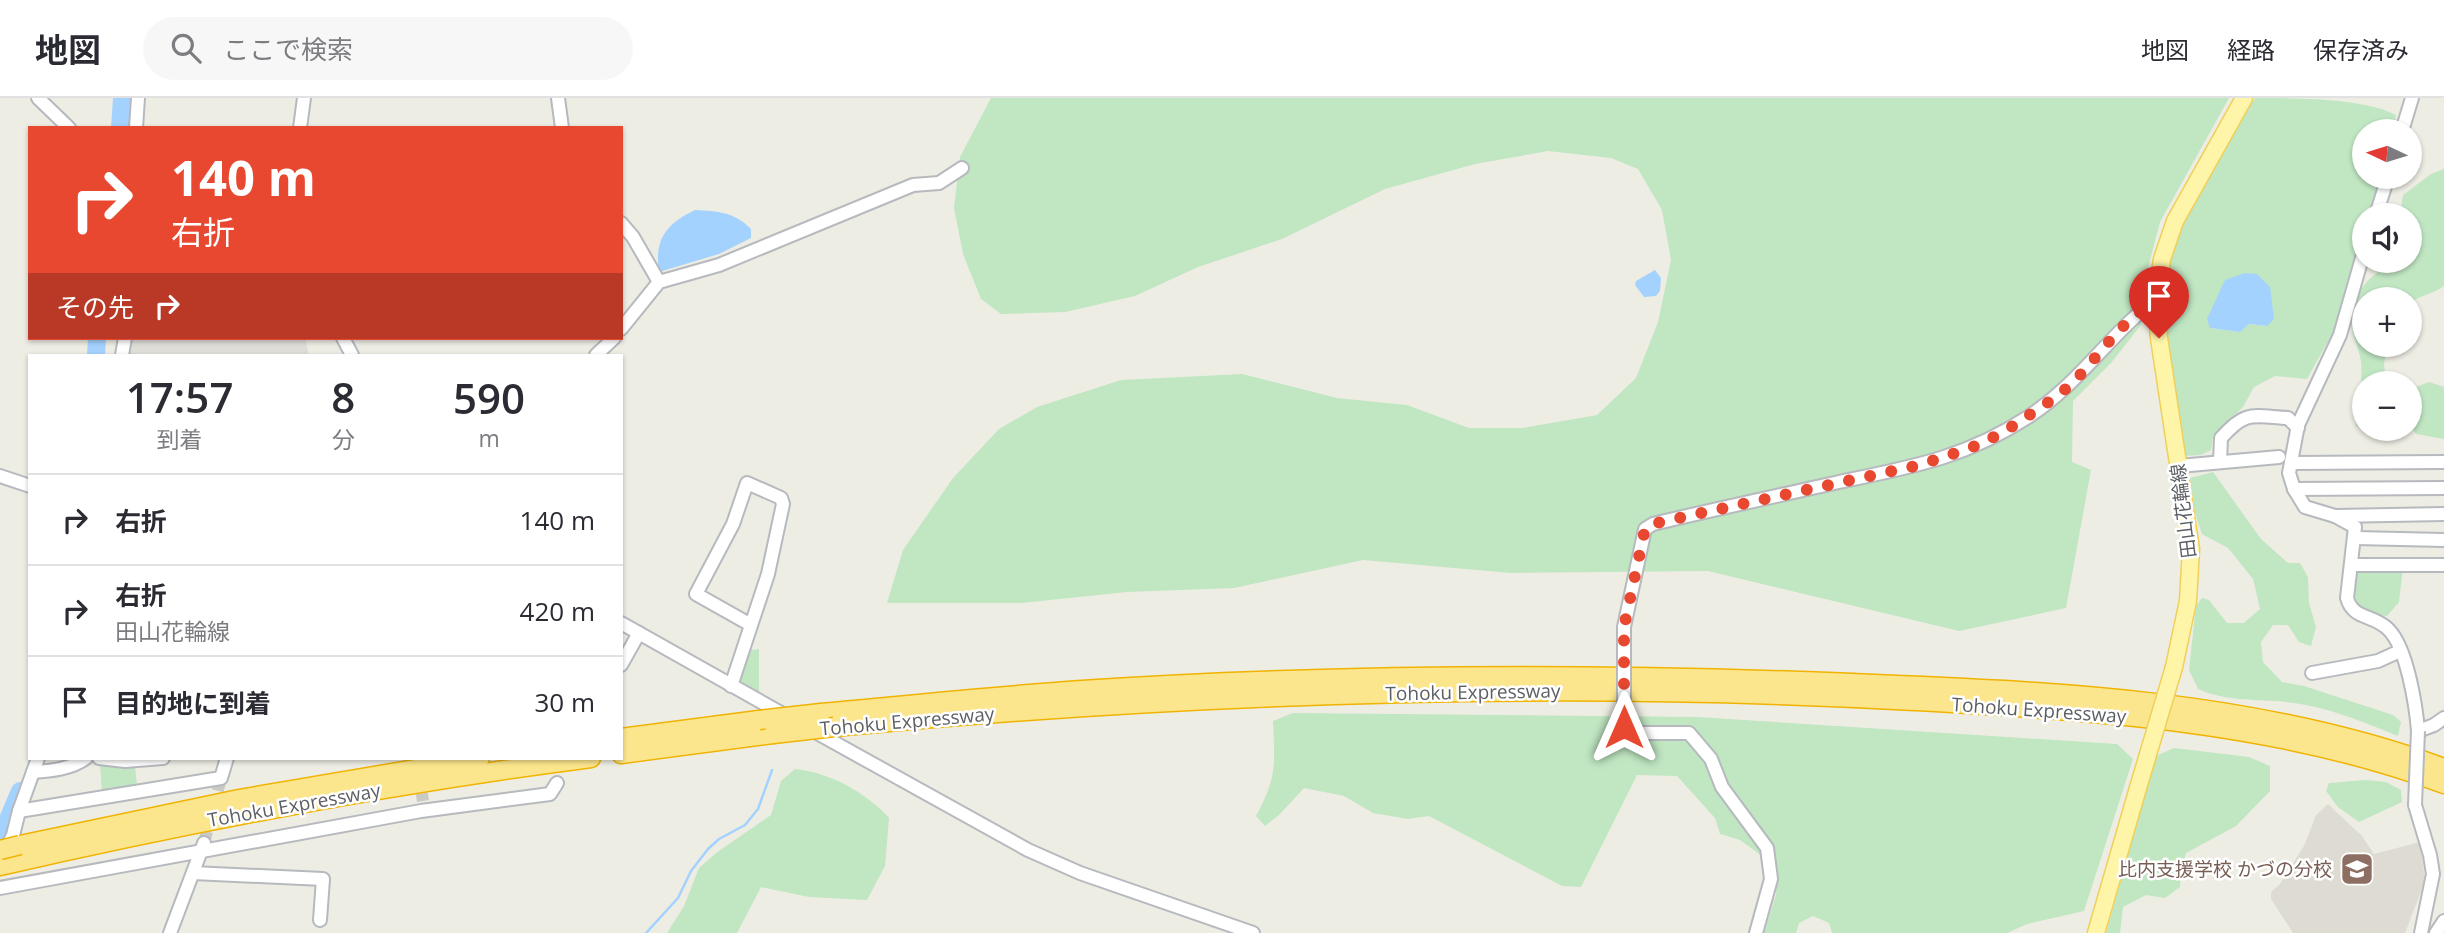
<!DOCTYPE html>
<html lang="ja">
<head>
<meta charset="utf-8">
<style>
  :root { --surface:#fff; --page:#f7f7f7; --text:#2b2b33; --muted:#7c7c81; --line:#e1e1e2 }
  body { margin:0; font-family:"Open Sans","Noto Sans JP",sans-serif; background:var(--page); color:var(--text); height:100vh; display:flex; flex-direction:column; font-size:26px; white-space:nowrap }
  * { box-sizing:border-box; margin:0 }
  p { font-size:23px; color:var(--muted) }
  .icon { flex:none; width:38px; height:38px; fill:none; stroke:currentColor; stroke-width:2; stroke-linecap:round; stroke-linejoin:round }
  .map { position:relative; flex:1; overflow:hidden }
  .panel { position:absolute; left:28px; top:256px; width:595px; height:406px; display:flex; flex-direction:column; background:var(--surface); border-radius:0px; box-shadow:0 2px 5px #0004 }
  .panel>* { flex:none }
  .top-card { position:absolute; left:28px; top:28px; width:595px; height:214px; border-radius:0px; box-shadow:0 2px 5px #0004; background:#e84830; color:#fff; overflow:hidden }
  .needle { width:46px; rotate:274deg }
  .fabs { position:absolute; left:2352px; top:21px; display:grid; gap:14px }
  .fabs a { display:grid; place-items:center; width:70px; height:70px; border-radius:50%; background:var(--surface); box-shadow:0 2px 5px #0004; font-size:35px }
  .pin { position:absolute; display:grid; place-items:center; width:60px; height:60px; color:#fff; margin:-72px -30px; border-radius:50% 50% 50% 0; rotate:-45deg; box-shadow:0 0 7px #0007 }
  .pin .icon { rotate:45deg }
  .me { position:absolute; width:77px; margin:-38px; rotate:0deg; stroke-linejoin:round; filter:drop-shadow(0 0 5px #0008) }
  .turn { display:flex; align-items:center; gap:24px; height:147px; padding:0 28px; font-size:32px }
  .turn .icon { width:91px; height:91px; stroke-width:2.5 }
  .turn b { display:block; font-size:49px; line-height:60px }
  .then { display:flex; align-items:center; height:66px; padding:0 28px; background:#0003; gap:14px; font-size:26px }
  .eta { display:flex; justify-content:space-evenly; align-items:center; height:119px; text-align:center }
  .eta b { font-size:42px; font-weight:600; line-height:49px }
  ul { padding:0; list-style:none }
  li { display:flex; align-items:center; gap:21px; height:91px; padding:0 28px; border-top:2px solid var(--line) }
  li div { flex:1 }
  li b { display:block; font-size:26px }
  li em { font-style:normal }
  header { display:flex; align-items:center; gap:42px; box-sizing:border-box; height:98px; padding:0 35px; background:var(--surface); border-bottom:2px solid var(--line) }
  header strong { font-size:33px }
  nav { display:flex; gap:38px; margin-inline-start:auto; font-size:24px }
  .search { width:490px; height:63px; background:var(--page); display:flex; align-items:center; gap:18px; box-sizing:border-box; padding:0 24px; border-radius:38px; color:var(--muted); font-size:26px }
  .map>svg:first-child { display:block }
  .industrial { fill:#e0ded8 }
  .education { fill:#dedcd2 }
  .green { fill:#c0e6c2; fill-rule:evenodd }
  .water { fill:#a4d2fe }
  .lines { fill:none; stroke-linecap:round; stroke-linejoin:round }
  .stream { stroke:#a4d2fe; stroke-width:2.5 }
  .river { stroke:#a4d2fe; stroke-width:18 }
  .minor-tunnel { stroke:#cacac4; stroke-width:12; stroke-dasharray:12 6; stroke-linecap:butt }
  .minor-casing { stroke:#b6b9be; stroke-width:16 }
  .major-casing { stroke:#f0cf5b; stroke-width:19 }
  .highway-casing { stroke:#f0b302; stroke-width:21 }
  .minor { stroke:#fff; stroke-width:12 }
  .major { stroke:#fef5a9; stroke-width:16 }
  .highway { stroke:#fce68d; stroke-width:18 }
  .minor-bridge-casing { stroke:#b6b9be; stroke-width:16; stroke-linecap:butt }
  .major-bridge-casing { stroke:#f0cf5b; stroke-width:19; stroke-linecap:butt }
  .highway-bridge-casing { stroke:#f0b302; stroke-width:21; stroke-linecap:butt }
  .minor-bridge { stroke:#fff; stroke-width:12 }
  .major-bridge { stroke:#fef5a9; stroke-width:16 }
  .highway-bridge { stroke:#fce68d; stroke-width:18 }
  .route { stroke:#e84830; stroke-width:12; stroke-dasharray:0 21.6 }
  .labels { text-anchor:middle; stroke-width:5; stroke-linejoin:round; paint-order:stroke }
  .street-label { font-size:19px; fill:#5c5f64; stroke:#fff }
  .education-label { font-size:19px; fill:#785e54; stroke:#fff; text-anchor:end }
</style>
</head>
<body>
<header>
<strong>地図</strong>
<div class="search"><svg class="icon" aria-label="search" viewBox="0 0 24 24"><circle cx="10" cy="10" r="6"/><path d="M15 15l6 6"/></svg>ここで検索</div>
<nav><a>地図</a><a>経路</a><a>保存済み</a></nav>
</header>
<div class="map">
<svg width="2444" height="835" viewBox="0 0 2444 835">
  <rect width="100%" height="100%" fill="#eeede4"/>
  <path class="industrial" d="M131 240H305L309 257H128Z"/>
  <path class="education" d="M2328 706 2362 738 2374 756 2420 744 2425 783 2405 835H2293L2271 801V794L2280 786 2304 748 2316 717Z"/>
  <g class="green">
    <path d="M991 0H2229L2160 124 2142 193 2141 227 2111 265 2073 303 2072 364 2091 372 2066 510 1959 533 1708 473 1511 475 1363 462 1234 490 1127 494 1021 505H887L903 452 953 380 999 331 1037 309 1121 282 1242 276 1337 300 1407 307 1469 330H1523L1597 317 1636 280 1658 224 1671 162 1662 112 1638 71 1611 60 1548 53 1475 66 1385 91 1282 141 1198 169 1135 198 1065 214 1001 216 981 201 963 156 954 110 960 59Z"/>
    <path d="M2255 0C2295 0 2365 0 2396 17L2394 33H2364V79H2381L2370 117H2364V135L2337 227 2307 281 2275 278 2254 289 2243 309 2213 338 2211 352 2201 357 2184 358 2162 212 2166 177 2175 141 2239 23ZM2225 182 2267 228 2249 226 2240 234 2210 230Z"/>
    <path d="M2444 71V188C2433 196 2421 197 2410 205V201H2364V247H2387L2384 266 2386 285H2364V331H2370H2362L2356 328C2358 307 2363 284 2361 263 2359 251 2353 239 2351 227 2347 195 2380 163 2410 163V117H2400L2403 97 2431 76Z"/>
    <path d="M2429 284 2444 289V341L2416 336C2406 323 2409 306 2413 290Z"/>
    <path d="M2213 374 2261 441 2288 465H2300L2308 479 2309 505 2316 529 2311 548 2299 544 2288 527H2273L2261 544 2263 564 2282 584 2304 588 2393 617 2401 624 2398 638C2364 624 2330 610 2294 605 2261 600 2229 605 2198 591L2189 572 2196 508 2202 500 2209 502 2227 525H2244L2260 511 2253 481 2228 450 2202 436 2195 415 2190 380Z"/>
    <path d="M2403 469 2399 504 2387 518C2354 515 2353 502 2354 472Z"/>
    <path d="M759 551V596L738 586 750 552Z"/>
    <path d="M1293 615 1697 619 2117 646 2133 661 2084 813 2027 826 2007 835H1832L1829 825 1813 818 1799 825 1796 835H1764L1776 797 1777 769 1740 742 1720 736 1715 720 1677 678 1637 677 1581 789 1562 788 1429 718 1408 721 1373 715 1344 698 1304 690 1280 716 1265 728 1256 718C1277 680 1275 665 1273 623Z"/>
    <path d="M2174 650 2249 659 2270 668V693L2236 728 2186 755 2181 774 2180 789 2165 800 2146 797 2123 809 2120 835H2106L2156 658Z"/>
    <path d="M100 665 135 668 137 688 102 695Z"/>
    <path d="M795 671C829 674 867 695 889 720L885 768 867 802 809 799 761 789 737 835H667L684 808 699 770 716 755 771 717 781 683Z"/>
    <path d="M2366 682 2386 684 2401 692 2402 704 2359 724 2338 709 2326 693 2329 685Z"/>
  </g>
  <g class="water">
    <path d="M695 112C718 113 734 114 751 131V140L719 156 659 174C654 141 666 126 695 112Z"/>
    <path d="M1655 172 1661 180 1660 193 1656 198 1644 199 1635 187 1636 183Z"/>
    <path d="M2245 175 2257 176 2270 189 2274 221 2267 228 2249 226 2240 234 2210 230 2207 221 2225 182Z"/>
  </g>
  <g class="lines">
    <path class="stream" d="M646 835 678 800 691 773 708 751 719 741 745 727 758 711 772 672"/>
    <g class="river">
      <path d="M120 30 122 0"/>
      <path d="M96 257 97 240"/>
      <path d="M0 740 20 693"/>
    </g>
    <g class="minor-tunnel">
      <path d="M416 660 423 703"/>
      <path d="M204 745 221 680"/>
    </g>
    <defs>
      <g id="minor">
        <path d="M38 0 69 30"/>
        <path d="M558 0 562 30"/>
        <path d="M136 30 138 0"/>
        <path d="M300 30 304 0"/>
        <path d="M2402 33 2412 0"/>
        <path d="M2376 117 2388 79"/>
        <path d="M621 125 633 139 659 184"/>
        <path d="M2364 153 2340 237 2298 327 2289 375 2294 391 2305 409 2335 418 2355 429 2347 500C2353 522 2373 516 2388 531 2407 549 2416 608 2418 633L2434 627 2444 620"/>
        <path d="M621 231 659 184 719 167 913 87 939 85 962 70"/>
        <path d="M343 240 352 257"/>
        <path d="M122 257 125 240"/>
        <path d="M596 257 614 240"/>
        <path d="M2220 364 2221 340C2246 312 2252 318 2288 320L2298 330"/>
        <path d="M2291 365 2444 364"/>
        <path d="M2179 368 2279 359"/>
        <path d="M0 378 30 388"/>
        <path d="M2294 391 2444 390"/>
        <path d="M2335 418 2444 416"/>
        <path d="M2355 440 2444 442"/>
        <path d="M2351 467H2444"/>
        <path d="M621 525 788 619"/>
        <path d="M1624 529 1645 431 1653 426C1715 411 1777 398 1839 384 1911 369 1965 360 2028 319 2080 285 2108 238 2156 201"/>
        <path d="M621 567 639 535"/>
        <path d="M2312 575 2378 563 2400 553"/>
        <path d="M731 588 768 476 783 406 781 400 747 385 733 426 696 496 751 527"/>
        <path d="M1624 629 1636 635H1689L1711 661 1722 689 1767 750 1771 781 1756 835"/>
        <path d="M810 631 1028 752 1080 775 1253 835"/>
        <path d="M99 660 125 663 163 660"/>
        <path d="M33 674C51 673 71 671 86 660"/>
        <path d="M2415 707 2430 757 2433 776 2421 835"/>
        <path d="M19 713 221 680 227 660"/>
        <path d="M5 753 13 737 19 713 38 660"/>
        <path d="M193 775 323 781 320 822"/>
        <path d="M0 790 421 713 550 696 557 685"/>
        <path d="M170 835 204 745"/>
        <path d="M2436 835 2444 823"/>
      </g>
      <g id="major">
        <path d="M2174 569 2188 503 2191 451 2159 240 2156 201 2162 161 2175 123 2244 0"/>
        <path d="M2096 835 2138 690"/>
      </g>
      <g id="highway">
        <path d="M821 615C908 607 995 598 1082 592 1339 575 1597 575 1853 585 2051 593 2257 601 2444 670"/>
        <path d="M834 629C1193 595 1554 583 1915 603 2093 613 2275 623 2444 686"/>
        <path d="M621 640 759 622"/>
        <path d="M621 656 773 636"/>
        <path d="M20 747 239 701 480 660"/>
        <path d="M0 768C196 723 392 686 591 660"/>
      </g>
    </defs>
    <use href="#minor" class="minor-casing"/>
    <use href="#major" class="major-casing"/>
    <use href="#highway" class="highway-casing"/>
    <use href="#minor" class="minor"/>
    <use href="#major" class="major"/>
    <use href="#highway" class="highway"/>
    <defs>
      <g id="minor-bridge">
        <path d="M1624 629V529"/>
        <path d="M2415 707 2418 633"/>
      </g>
      <path id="major-bridge" d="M2138 690 2174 569"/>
      <g id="highway-bridge">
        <path d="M759 622 821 615"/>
        <path d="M773 636 834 629"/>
        <path d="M0 752 20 747"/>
      </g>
    </defs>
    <use href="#minor-bridge" class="minor-bridge-casing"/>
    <use href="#major-bridge" class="major-bridge-casing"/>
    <use href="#highway-bridge" class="highway-bridge-casing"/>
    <use href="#minor-bridge" class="minor-bridge"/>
    <use href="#major-bridge" class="major-bridge"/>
    <use href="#highway-bridge" class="highway-bridge"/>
  </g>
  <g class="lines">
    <path class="route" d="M1624 629V529L1645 431 1653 426 1665 423 1920 367 1973 349 2004 334 2053 301 2073 285 2121 230 2156 201 2159 240"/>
  </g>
  <defs>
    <symbol id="school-square" viewBox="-11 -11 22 22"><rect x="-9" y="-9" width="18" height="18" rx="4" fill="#8d6e63" stroke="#fff"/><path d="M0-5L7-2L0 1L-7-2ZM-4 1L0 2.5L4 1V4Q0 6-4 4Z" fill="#fff"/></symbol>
  </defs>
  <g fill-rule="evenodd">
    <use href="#school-square" x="2338" y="752" width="38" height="38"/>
  </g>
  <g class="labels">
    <g class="street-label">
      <text transform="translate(2183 413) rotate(-97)" y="7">田山花輪線</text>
      <text transform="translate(1473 594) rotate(-1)" y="7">Tohoku Expressway</text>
      <text transform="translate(2039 612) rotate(4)" y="7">Tohoku Expressway</text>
      <text transform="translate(907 623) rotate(-5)" y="7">Tohoku Expressway</text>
      <text transform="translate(294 707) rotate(-10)" y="7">Tohoku Expressway</text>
    </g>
    <g class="education-label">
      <text x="2332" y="778">比内支援学校 かづの分校</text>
    </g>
  </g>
</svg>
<div class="fabs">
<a><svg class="needle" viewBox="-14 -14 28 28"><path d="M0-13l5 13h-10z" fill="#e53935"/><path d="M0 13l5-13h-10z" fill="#7c7c81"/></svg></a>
<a><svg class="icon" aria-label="sound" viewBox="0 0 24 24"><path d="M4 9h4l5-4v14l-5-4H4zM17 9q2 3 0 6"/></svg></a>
<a>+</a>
<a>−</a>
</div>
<div class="pin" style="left:2159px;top:240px;background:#d93025"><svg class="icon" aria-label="arrive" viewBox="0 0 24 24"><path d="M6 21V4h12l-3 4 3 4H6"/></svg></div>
<svg class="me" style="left:1624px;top:629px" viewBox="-20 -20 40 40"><path d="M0-17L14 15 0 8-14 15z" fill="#e84830" stroke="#fff" stroke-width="4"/></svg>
<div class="top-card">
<div class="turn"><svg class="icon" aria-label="right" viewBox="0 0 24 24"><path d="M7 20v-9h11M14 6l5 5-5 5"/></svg><div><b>140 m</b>右折</div></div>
<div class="then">その先<svg class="icon" aria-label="right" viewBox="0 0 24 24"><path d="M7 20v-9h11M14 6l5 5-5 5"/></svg></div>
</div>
<section class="panel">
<div class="eta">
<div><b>17:57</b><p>到着</p></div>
<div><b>8</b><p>分</p></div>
<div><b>590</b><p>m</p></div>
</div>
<ul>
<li><svg class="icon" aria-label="right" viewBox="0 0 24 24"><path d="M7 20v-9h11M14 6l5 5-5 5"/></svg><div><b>右折</b></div><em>140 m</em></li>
<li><svg class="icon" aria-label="right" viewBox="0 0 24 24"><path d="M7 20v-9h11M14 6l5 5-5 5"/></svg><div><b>右折</b><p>田山花輪線</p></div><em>420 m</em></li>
<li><svg class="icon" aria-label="arrive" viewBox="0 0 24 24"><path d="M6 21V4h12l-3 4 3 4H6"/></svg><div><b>目的地に到着</b></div><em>30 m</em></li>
</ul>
</section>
</div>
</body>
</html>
